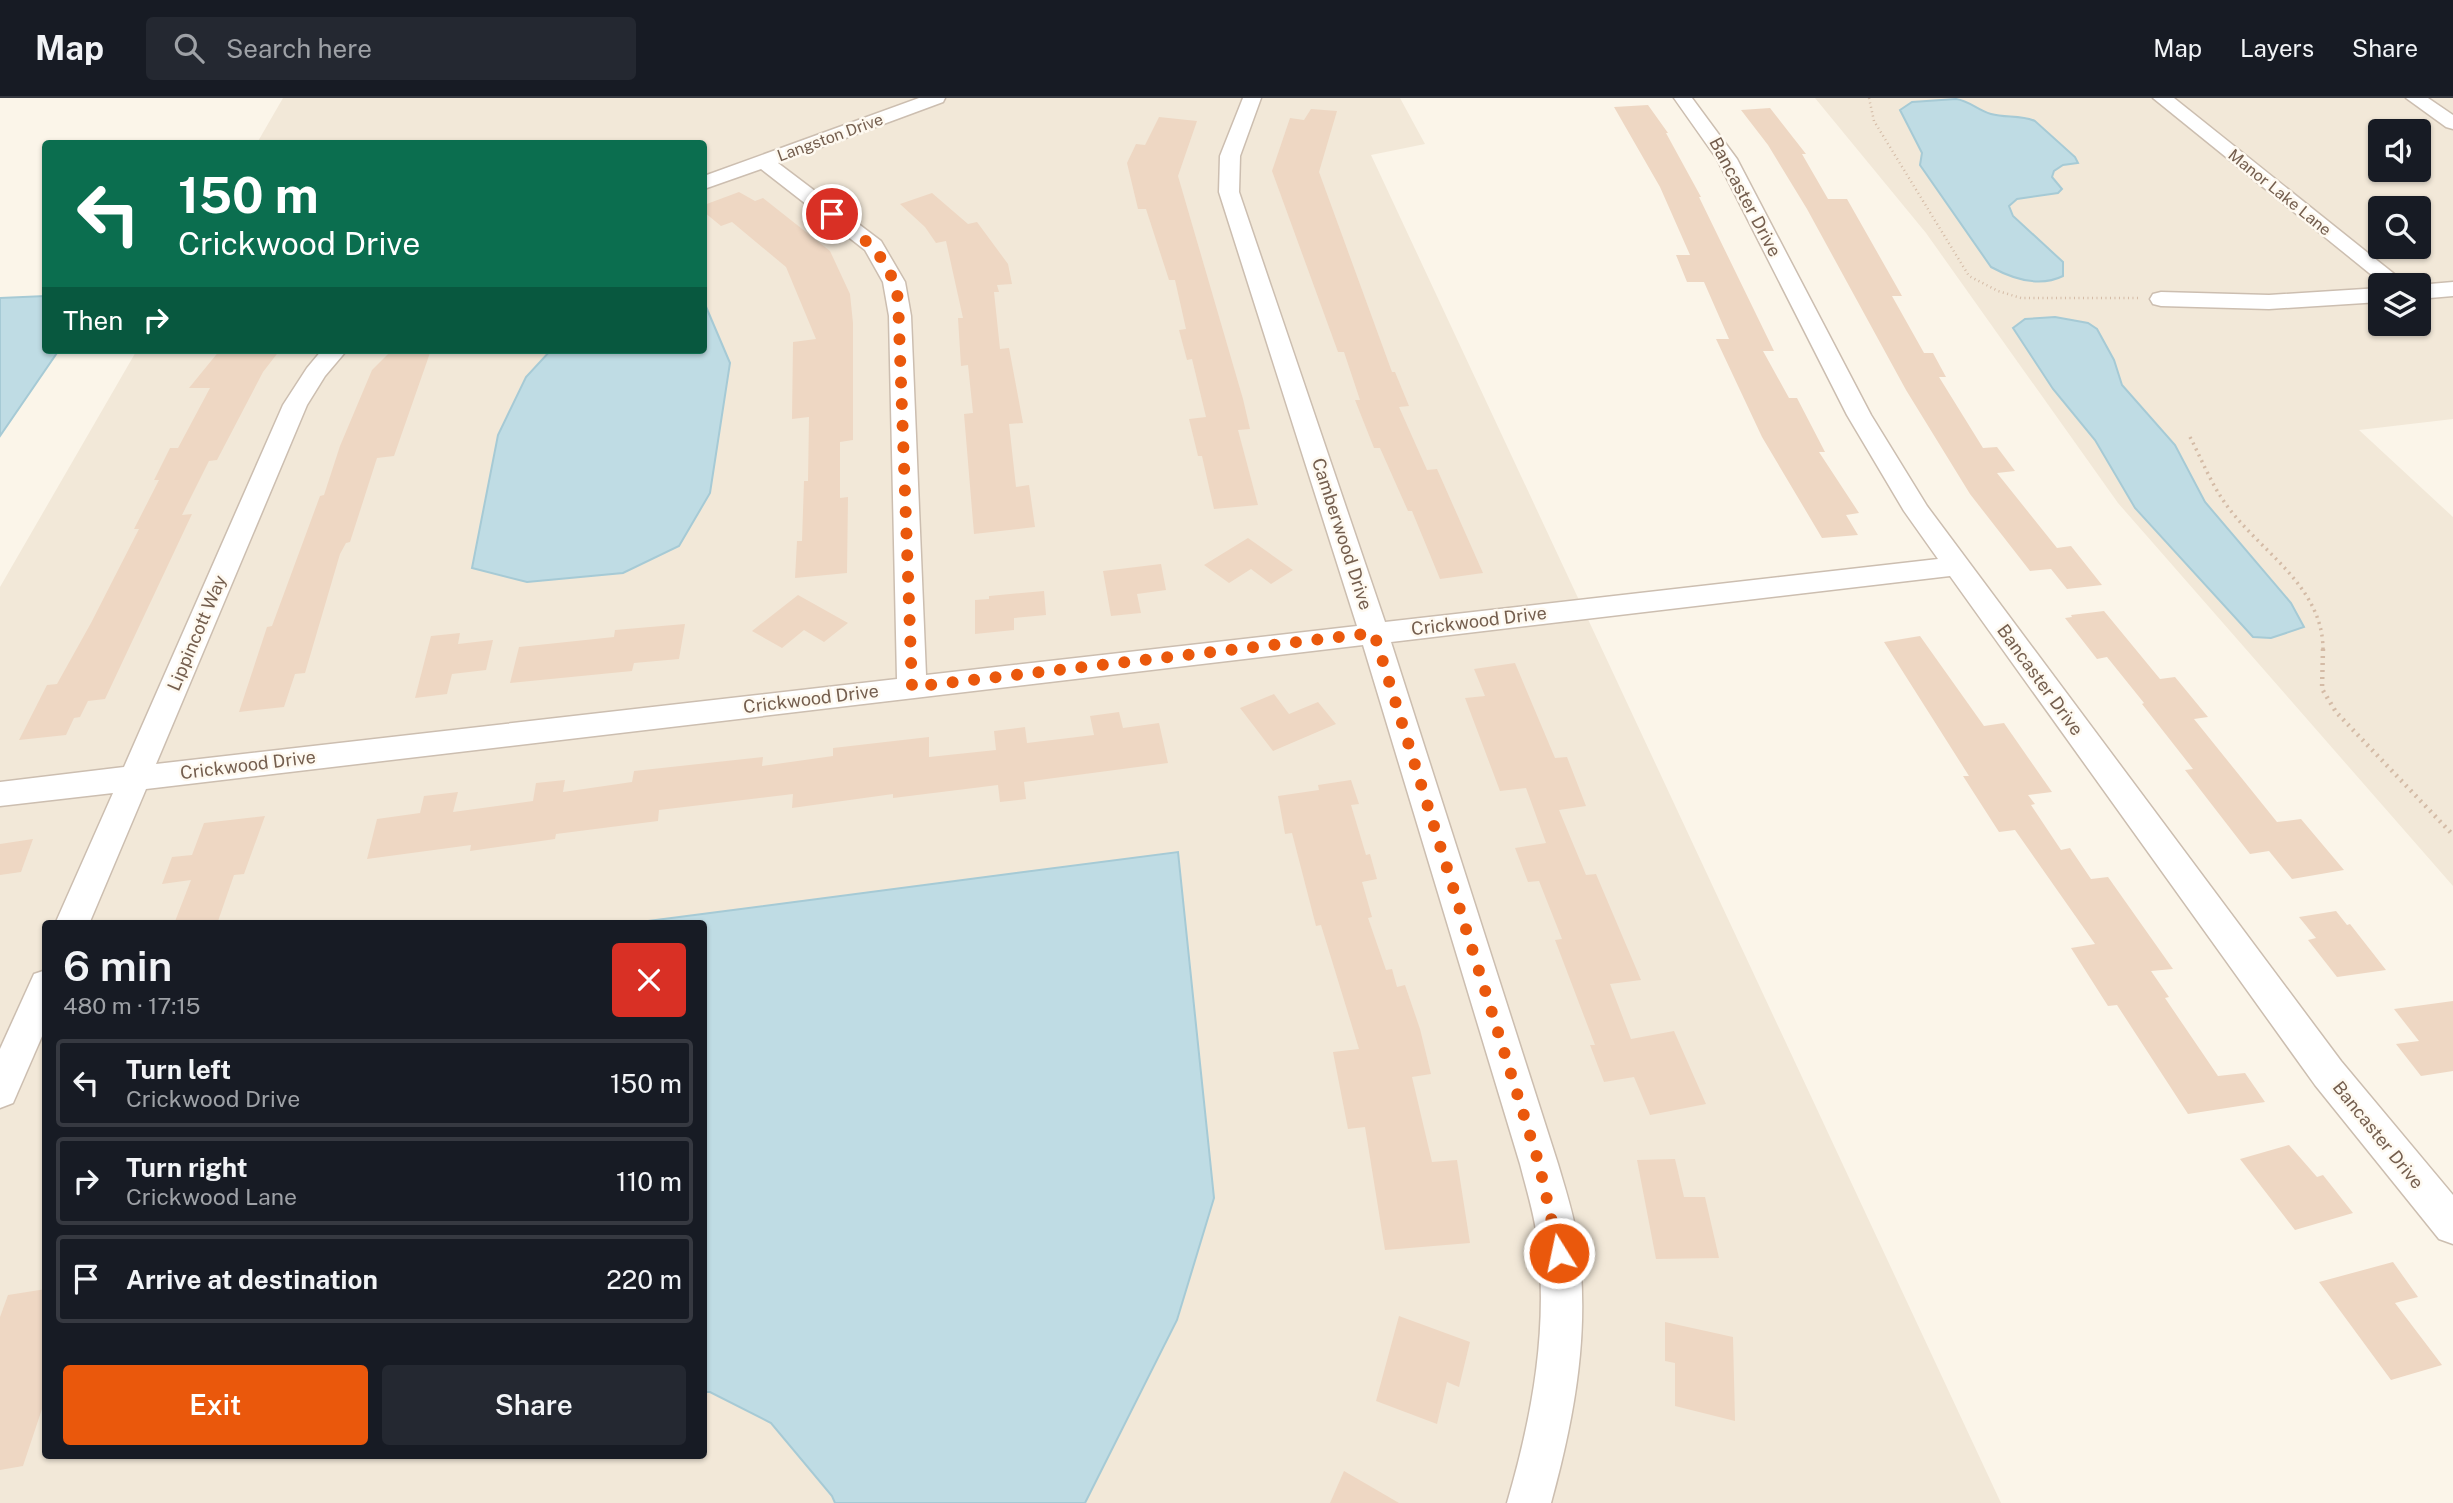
<!DOCTYPE html>
<html lang="en">
<head>
<meta charset="utf-8">
<style>
  :root { --surface:#171b24; --page:#242831; --text:#f1f3f6; --muted:#9ea1a6; --line:#363941; --accent:#ea580c }
  body { margin:0; font-family:"Public Sans",sans-serif; background:var(--page); color:var(--text); height:100vh; display:flex; flex-direction:column; font-size:26px; white-space:nowrap }
  * { box-sizing:border-box; margin:0 }
  p { font-size:23px; color:var(--muted) }
  .icon { flex:none; width:38px; height:38px; fill:none; stroke:currentColor; stroke-width:2; stroke-linecap:round; stroke-linejoin:round }
  .map { position:relative; flex:1; overflow:hidden }
  .panel { position:absolute; left:42px; top:822px; width:665px; height:539px; display:flex; flex-direction:column; background:var(--surface); border-radius:7px; box-shadow:0 2px 5px #0004 }
  .panel>* { flex:none }
  .banner { position:absolute; left:42px; top:42px; width:665px; height:214px; border-radius:7px; box-shadow:0 2px 5px #0004; background:#0b6e4f; color:#fff; overflow:hidden }
  .buttons { position:absolute; left:2368px; top:21px; display:grid; gap:14px }
  .buttons a { display:grid; place-items:center; width:63px; height:63px; border-radius:7px; background:var(--surface); box-shadow:0 2px 5px #0004; font-size:35px }
  .pin { position:absolute; display:grid; place-items:center; width:60px; height:60px; color:#fff; margin:-30px; border:4px solid #fff; border-radius:50%; box-shadow:0 2px 7px #0007 }
  .me { position:absolute; width:77px; margin:-38px; rotate:350deg; stroke-linejoin:round; filter:drop-shadow(0 0 5px #0008) }
  .turn { display:flex; align-items:center; gap:24px; height:147px; padding:0 21px; font-size:32px }
  .turn .icon { width:91px; height:91px; stroke-width:2.5 }
  .turn b { display:block; font-size:49px; line-height:60px }
  .then { display:flex; align-items:center; height:66px; padding:0 21px; background:#0003; gap:14px; font-size:26px }
  .round { display:grid; place-items:center; flex:none; width:74px; height:74px; border-radius:7px; background:var(--page) }
  .headline { display:flex; align-items:center; justify-content:space-between; height:119px; padding:0 21px }
  h1 { font-size:42px; font-weight:600; line-height:52px }
  .button { display:flex; gap:14px; margin-top:auto; padding:14px 21px }
  .button a { flex:1; height:80px; border-radius:7px; background:var(--accent); color:#fff; font-size:28px; font-weight:600; line-height:80px; text-align:center }
  .button a+a { background:var(--page); color:var(--text) }
  ul { padding:0; list-style:none }
  li { display:flex; align-items:center; gap:21px; height:88px; margin:0 14px 10px; padding:0 7px; border:4px solid var(--line); border-radius:7px }
  li div { flex:1 }
  li b { display:block; font-size:26px }
  li em { font-style:normal }
  header { display:flex; align-items:center; gap:42px; box-sizing:border-box; height:98px; padding:0 35px; background:var(--surface); border-bottom:2px solid var(--line) }
  header strong { font-size:33px }
  nav { display:flex; gap:38px; margin-inline-start:auto; font-size:24px }
  .search { width:490px; height:63px; background:var(--page); display:flex; align-items:center; gap:18px; box-sizing:border-box; padding:0 24px; border-radius:7px; color:var(--muted); font-size:26px }
  .map>svg:first-child { display:block }
  .residential { fill:#f2e8d8; fill-rule:evenodd }
  .water { fill:#bfdce4; stroke:#a6cad5; stroke-width:2 }
  .building { fill:#eed7c3 }
  .lines { fill:none; stroke-linecap:round; stroke-linejoin:round }
  .street-casing { stroke:#ccbeb0; stroke-width:3 }
  .path-far2 { stroke:#d4bba6; stroke-width:2.5; stroke-dasharray:1 3.5; stroke-linecap:butt }
  .path-far1 { stroke:#d4bba6; stroke-width:3.5; stroke-dasharray:2 4.5; stroke-linecap:butt }
  .path { stroke:#d4bba6; stroke-width:4.5; stroke-dasharray:2 5; stroke-linecap:butt }
  .street { fill:#fff; fill-rule:evenodd }
  .route { stroke:#ea580c; stroke-width:12; stroke-dasharray:0 21.6 }
  .labels { text-anchor:middle; stroke-width:5; stroke-linejoin:round; paint-order:stroke }
  .far-street-label { font-size:16px; fill:#745e4e; stroke:#fef9f0 }
  .street-label { font-size:18px; fill:#745e4e; stroke:#fef9f0 }
</style>
</head>
<body>
<header>
<strong>Map</strong>
<div class="search"><svg class="icon" aria-label="search" viewBox="0 0 24 24"><circle cx="10" cy="10" r="6"/><path d="M15 15l6 6"/></svg>Search here</div>
<nav><a>Map</a><a>Layers</a><a>Share</a></nav>
</header>
<div class="map">
<svg width="2453" height="1405" viewBox="0 0 2453 1405">
  <rect width="100%" height="100%" fill="#fbf5e9"/>
  <g class="residential">
    <path d="M283 0H1400L1425 46 1371 57 2001 1405H0V489L137 252H704V46L257 45ZM46 826H704V1358H46Z"/>
    <path d="M1815 0H2453V321L2359 332 2453 419V788L2118 405 1926 135ZM2380 33H2418V72H2380ZM2380 110H2418V149H2380ZM2380 187H2418V226H2380Z"/>
  </g>
  <g class="water">
    <path d="M1956 1C1970 3 1977 12 1991 16 2006 20 2021 17 2035 23L2075 59 2078 65 2063 67 2054 73 2052 79 2062 91 2058 95 2017 101 2009 108 2013 118 2063 164V178C2039 190 2013 181 1991 169L1920 67 1922 55 1900 12 1912 4Z"/>
    <path d="M45 198 46 252H59L0 338V200Z"/>
    <path d="M704 204 730 265 710 395 679 448 623 475 527 484 472 470 498 337 526 279 551 252H704Z"/>
    <path d="M2055 219 2088 225 2097 231 2114 262 2122 287 2175 347 2205 404 2291 505 2304 529 2271 540 2253 539 2135 410 2095 342 2053 291 2013 230 2025 221Z"/>
    <path d="M1178 754 1214 1100 1177 1222 1085 1405H835L832 1398 771 1325 710 1294H704V826H625Z"/>
  </g>
  <g class="building">
    <path d="M1648 7 1668 35H1666L1701 99H1699L1774 253H1763L1789 300H1797L1825 354H1819L1859 415 1846 417 1858 437 1822 440 1762 339 1716 241H1729L1704 184H1687L1676 157H1690L1660 89 1614 9Z"/>
    <path d="M1770 10 1806 56H1802L1828 101H1847L1902 198H1892L1924 255H1933L1946 279H1939L1983 350 1997 349 2015 373 1997 375 2057 450 2071 448 2102 487 2067 491 2051 471 2030 473 1970 396 1906 292 1807 111 1768 47 1741 12Z"/>
    <path d="M1311 11 1337 13 1319 74 1392 274H1395L1409 308 1399 309 1427 372 1437 371 1483 475 1440 481 1412 413H1408L1380 350H1374L1355 302H1360L1344 254H1338L1272 73 1290 20 1304 22Z"/>
    <path d="M1159 19 1197 23 1178 78 1243 301 1250 331 1238 332 1258 407 1214 411 1202 358H1198L1189 321 1206 319 1192 261 1187 262 1179 232 1186 231 1175 182H1169L1146 111H1138L1127 65 1136 46 1145 47Z"/>
    <path d="M739 94 755 103 763 100 830 153 850 196 853 225V342L840 344V400L848 399 847 475 795 480 797 443H802L804 383H808L809 319 792 321 793 244 816 241 786 169 732 124 721 128 704 114V107Z"/>
    <path d="M932 95 968 126 977 124 1008 166 1012 186 997 187 999 194H994L1000 251 1009 250 1023 325 1009 326 1016 389 1029 387 1035 429 974 436 964 316 973 315 968 267 961 268 958 220H963L946 143 936 145 925 129 900 106Z"/>
    <path d="M220 252H280L263 274 217 362 209 363 182 417 192 416 105 601 88 603 80 619 74 620 66 637 19 642 47 587 57 586 91 525 139 431H134L159 382H154L170 350H178L210 290H189Z"/>
    <path d="M392 252H431L394 358 377 360 350 444 346 445 340 456 305 575 295 576 284 609 239 614 267 529 272 528 320 398 324 397 340 348 372 272Z"/>
    <path d="M1248 440 1293 472 1271 486 1251 471 1229 485 1204 467Z"/>
    <path d="M1161 466 1166 492 1137 496 1141 515 1111 518 1103 473Z"/>
    <path d="M1044 493 1046 517 1014 520V532L975 536V502L989 501V498Z"/>
    <path d="M798 497 848 525 824 544 804 532 782 550 752 533Z"/>
    <path d="M2104 513 2160 581 2175 579 2208 619 2194 621 2277 724 2301 721 2344 772 2292 781 2269 753 2250 756 2185 672 2193 671 2142 606 2144 605 2107 559 2097 561 2065 520 2072 519 2071 517Z"/>
    <path d="M685 526 679 561 634 565 632 573 510 585 519 549 614 539 615 532Z"/>
    <path d="M460 535 458 546 493 542 486 572 452 576 447 596 415 600 431 538Z"/>
    <path d="M1920 538 1984 628 2004 625 2052 694 2028 697 2035 706 2031 707 2061 752 2070 750 2091 781 2108 779 2173 871 2151 873 2169 899 2165 900 2218 978 2245 975 2265 1004 2188 1016 2117 907 2108 908 2071 850 2095 846 2015 732 1999 734 1963 678H1969L1884 544Z"/>
    <path d="M1515 565 1555 660 1567 659 1586 708 1559 712 1586 777 1596 776 1641 882 1610 886 1631 941 1674 933 1706 1006 1650 1017 1634 979 1604 984 1590 947H1595L1555 842 1562 841 1539 783 1528 784 1515 750 1546 745 1526 690 1500 693 1465 600 1485 598 1474 571Z"/>
    <path d="M1274 596 1289 616 1318 604 1336 626 1273 653 1240 610Z"/>
    <path d="M1119 614 1123 630 1159 625 1168 665 1024 684 1026 701 1000 704 998 687 893 700V696L792 710 793 696 659 712 658 723 556 736 555 741 470 753 471 747 367 761 377 721 420 715 424 698 458 694 453 714 533 703 536 685 565 682 563 694 632 684 634 673 763 659 762 668 833 658V650L929 639V659L996 652 994 633 1025 629 1027 645 1094 637 1090 618Z"/>
    <path d="M1351 682 1359 706 1351 707 1366 757 1370 756 1377 781 1362 784 1372 819 1368 820 1386 872 1392 871 1397 889 1405 887 1420 931 1431 976 1412 979 1432 1064 1457 1062 1470 1145 1385 1152 1365 1029 1348 1031 1333 954 1359 951 1321 827 1316 828 1292 735 1285 736 1278 698 1319 692 1318 687Z"/>
    <path d="M265 718 244 776 234 777 217 826H174L191 782 162 786 172 759 192 757 204 725Z"/>
    <path d="M33 741 21 774 0 777V746Z"/>
    <path d="M2336 813 2347 827 2350 826 2386 872 2337 879 2308 842 2316 840 2299 819Z"/>
    <path d="M2453 903V973L2421 978 2396 946 2419 943 2394 911Z"/>
    <path d="M2289 1047 2317 1079 2323 1077 2353 1115 2295 1132 2240 1061Z"/>
    <path d="M1675 1061 1684 1099H1705L1719 1160 1656 1161 1637 1062Z"/>
    <path d="M2393 1164 2418 1199 2395 1205 2442 1267 2391 1282 2319 1184Z"/>
    <path d="M46 1191V1299L23 1368 0 1372V1219L8 1197Z"/>
    <path d="M1399 1218 1470 1244 1459 1289 1447 1284 1437 1326 1376 1303Z"/>
    <path d="M1665 1224 1733 1239 1735 1323 1675 1308V1265L1665 1263Z"/>
    <path d="M1344 1373 1399 1405H1330Z"/>
  </g>
  <g class="lines">
    <defs>
      <g id="street">
        <path d="M919 0H945L943 4 778 65 881 143 905 184 911 218 926 577 1357 528 1219 94 1220 58 1243 0H1261L1240 58 1239 94 1385 524 1938 461 1904 413 1847 317 1717 61 1674 0H1692L1737 61 1871 317 1927 408 2341 963 2453 1097V1146L2439 1141 2315 987 1950 478 1391 544 1558 1066C1565 1090 1573 1114 1577 1139 1591 1229 1575 1318 1551 1405H1507C1532 1319 1549 1230 1537 1139 1534 1115 1526 1090 1520 1066L1363 547 146 691 89 826H55L113 695 0 708V684L124 669 283 307 307 270 322 252H347L325 278 307 307 156 666 897 581 889 218 883 184 865 152 761 71 704 91V78Z"/>
        <path d="M2153 0H2174L2408 187H2384Z"/>
        <path d="M2406 0H2428L2453 17V31L2446 29Z"/>
        <path d="M2453 184V198L2418 201V187Z"/>
        <path d="M2380 190V204L2269 211 2161 208 2153 206 2150 201 2153 196 2161 194 2269 197Z"/>
        <path d="M46 872V929L13 1005 0 1010V951L34 876Z"/>
      </g>
    </defs>
    <use href="#street" class="street-casing"/>
    <path class="path-far2" d="M1869 0 1874 23 1969 178 1998 193 2021 200H2139"/>
    <path class="path-far1" d="M2190 339C2201 360 2210 383 2223 402 2255 451 2324 486 2323 553"/>
    <path class="path" d="M2323 551 2322 591 2336 614 2453 737"/>
    <use href="#street" class="street"/>
  </g>
  <g class="lines">
    <path class="route" d="M832 116C865 141 890 158 898 201L912 589 1374 535 1539 1066 1559 1155"/>
  </g>
  <g class="labels">
    <g class="far-street-label">
      <text transform="translate(830 39) rotate(-20)" y="6">Langston Drive</text>
      <text transform="translate(2280 94) rotate(39)" y="6">Manor Lake Lane</text>
    </g>
    <g class="street-label">
      <text transform="translate(1745 99) rotate(62)" y="6">Bancaster Drive</text>
      <text transform="translate(1342 436) rotate(72)" y="6">Camberwood Drive</text>
      <text transform="translate(1479 523) rotate(-7)" y="6">Crickwood Drive</text>
      <text transform="translate(197 535) rotate(-67)" y="6">Lippincott Way</text>
      <text transform="translate(2040 582) rotate(54)" y="6">Bancaster Drive</text>
      <text transform="translate(811 601) rotate(-7)" y="6">Crickwood Drive</text>
      <text transform="translate(248 667) rotate(-7)" y="6">Crickwood Drive</text>
      <text transform="translate(2378 1037) rotate(51)" y="6">Bancaster Drive</text>
    </g>
  </g>
</svg>
<div class="buttons">
<a><svg class="icon" aria-label="sound" viewBox="0 0 24 24"><path d="M4 9h4l5-4v14l-5-4H4zM17 9q2 3 0 6"/></svg></a>
<a><svg class="icon" aria-label="search" viewBox="0 0 24 24"><circle cx="10" cy="10" r="6"/><path d="M15 15l6 6"/></svg></a>
<a><svg class="icon" aria-label="layers" viewBox="0 0 24 24"><path d="M12 4l9 5-9 5-9-5zM3 14l9 5 9-5"/></svg></a>
</div>
<div class="pin" style="left:832px;top:116px;background:#d93025"><svg class="icon" aria-label="arrive" viewBox="0 0 24 24"><path d="M6 21V4h12l-3 4 3 4H6"/></svg></div>
<svg class="me" style="left:1559px;top:1155px" viewBox="-20 -20 40 40"><circle r="17" fill="#ea580c" stroke="#fff" stroke-width="3"/><path d="M0-11L8 9 0 5-8 9z" fill="#fff"/></svg>
<div class="banner">
<div class="turn"><svg class="icon" aria-label="left" viewBox="0 0 24 24"><path d="M17 20v-9H6M10 6l-5 5 5 5"/></svg><div><b>150 m</b>Crickwood Drive</div></div>
<div class="then">Then<svg class="icon" aria-label="right" viewBox="0 0 24 24"><path d="M7 20v-9h11M14 6l5 5-5 5"/></svg></div>
</div>
<section class="panel">
<div class="headline"><div><h1>6 min</h1><p>480 m · 17:15</p></div><a class="round" style="background:#d93025;color:#fff"><svg class="icon" aria-label="close" viewBox="0 0 24 24"><path d="M6 6l12 12M18 6L6 18"/></svg></a></div>
<ul>
<li><svg class="icon" aria-label="left" viewBox="0 0 24 24"><path d="M17 20v-9H6M10 6l-5 5 5 5"/></svg><div><b>Turn left</b><p>Crickwood Drive</p></div><em>150 m</em></li>
<li><svg class="icon" aria-label="right" viewBox="0 0 24 24"><path d="M7 20v-9h11M14 6l5 5-5 5"/></svg><div><b>Turn right</b><p>Crickwood Lane</p></div><em>110 m</em></li>
<li><svg class="icon" aria-label="arrive" viewBox="0 0 24 24"><path d="M6 21V4h12l-3 4 3 4H6"/></svg><div><b>Arrive at destination</b></div><em>220 m</em></li>
</ul>
<div class="button"><a>Exit</a><a>Share</a></div>
</section>
</div>
</body>
</html>
